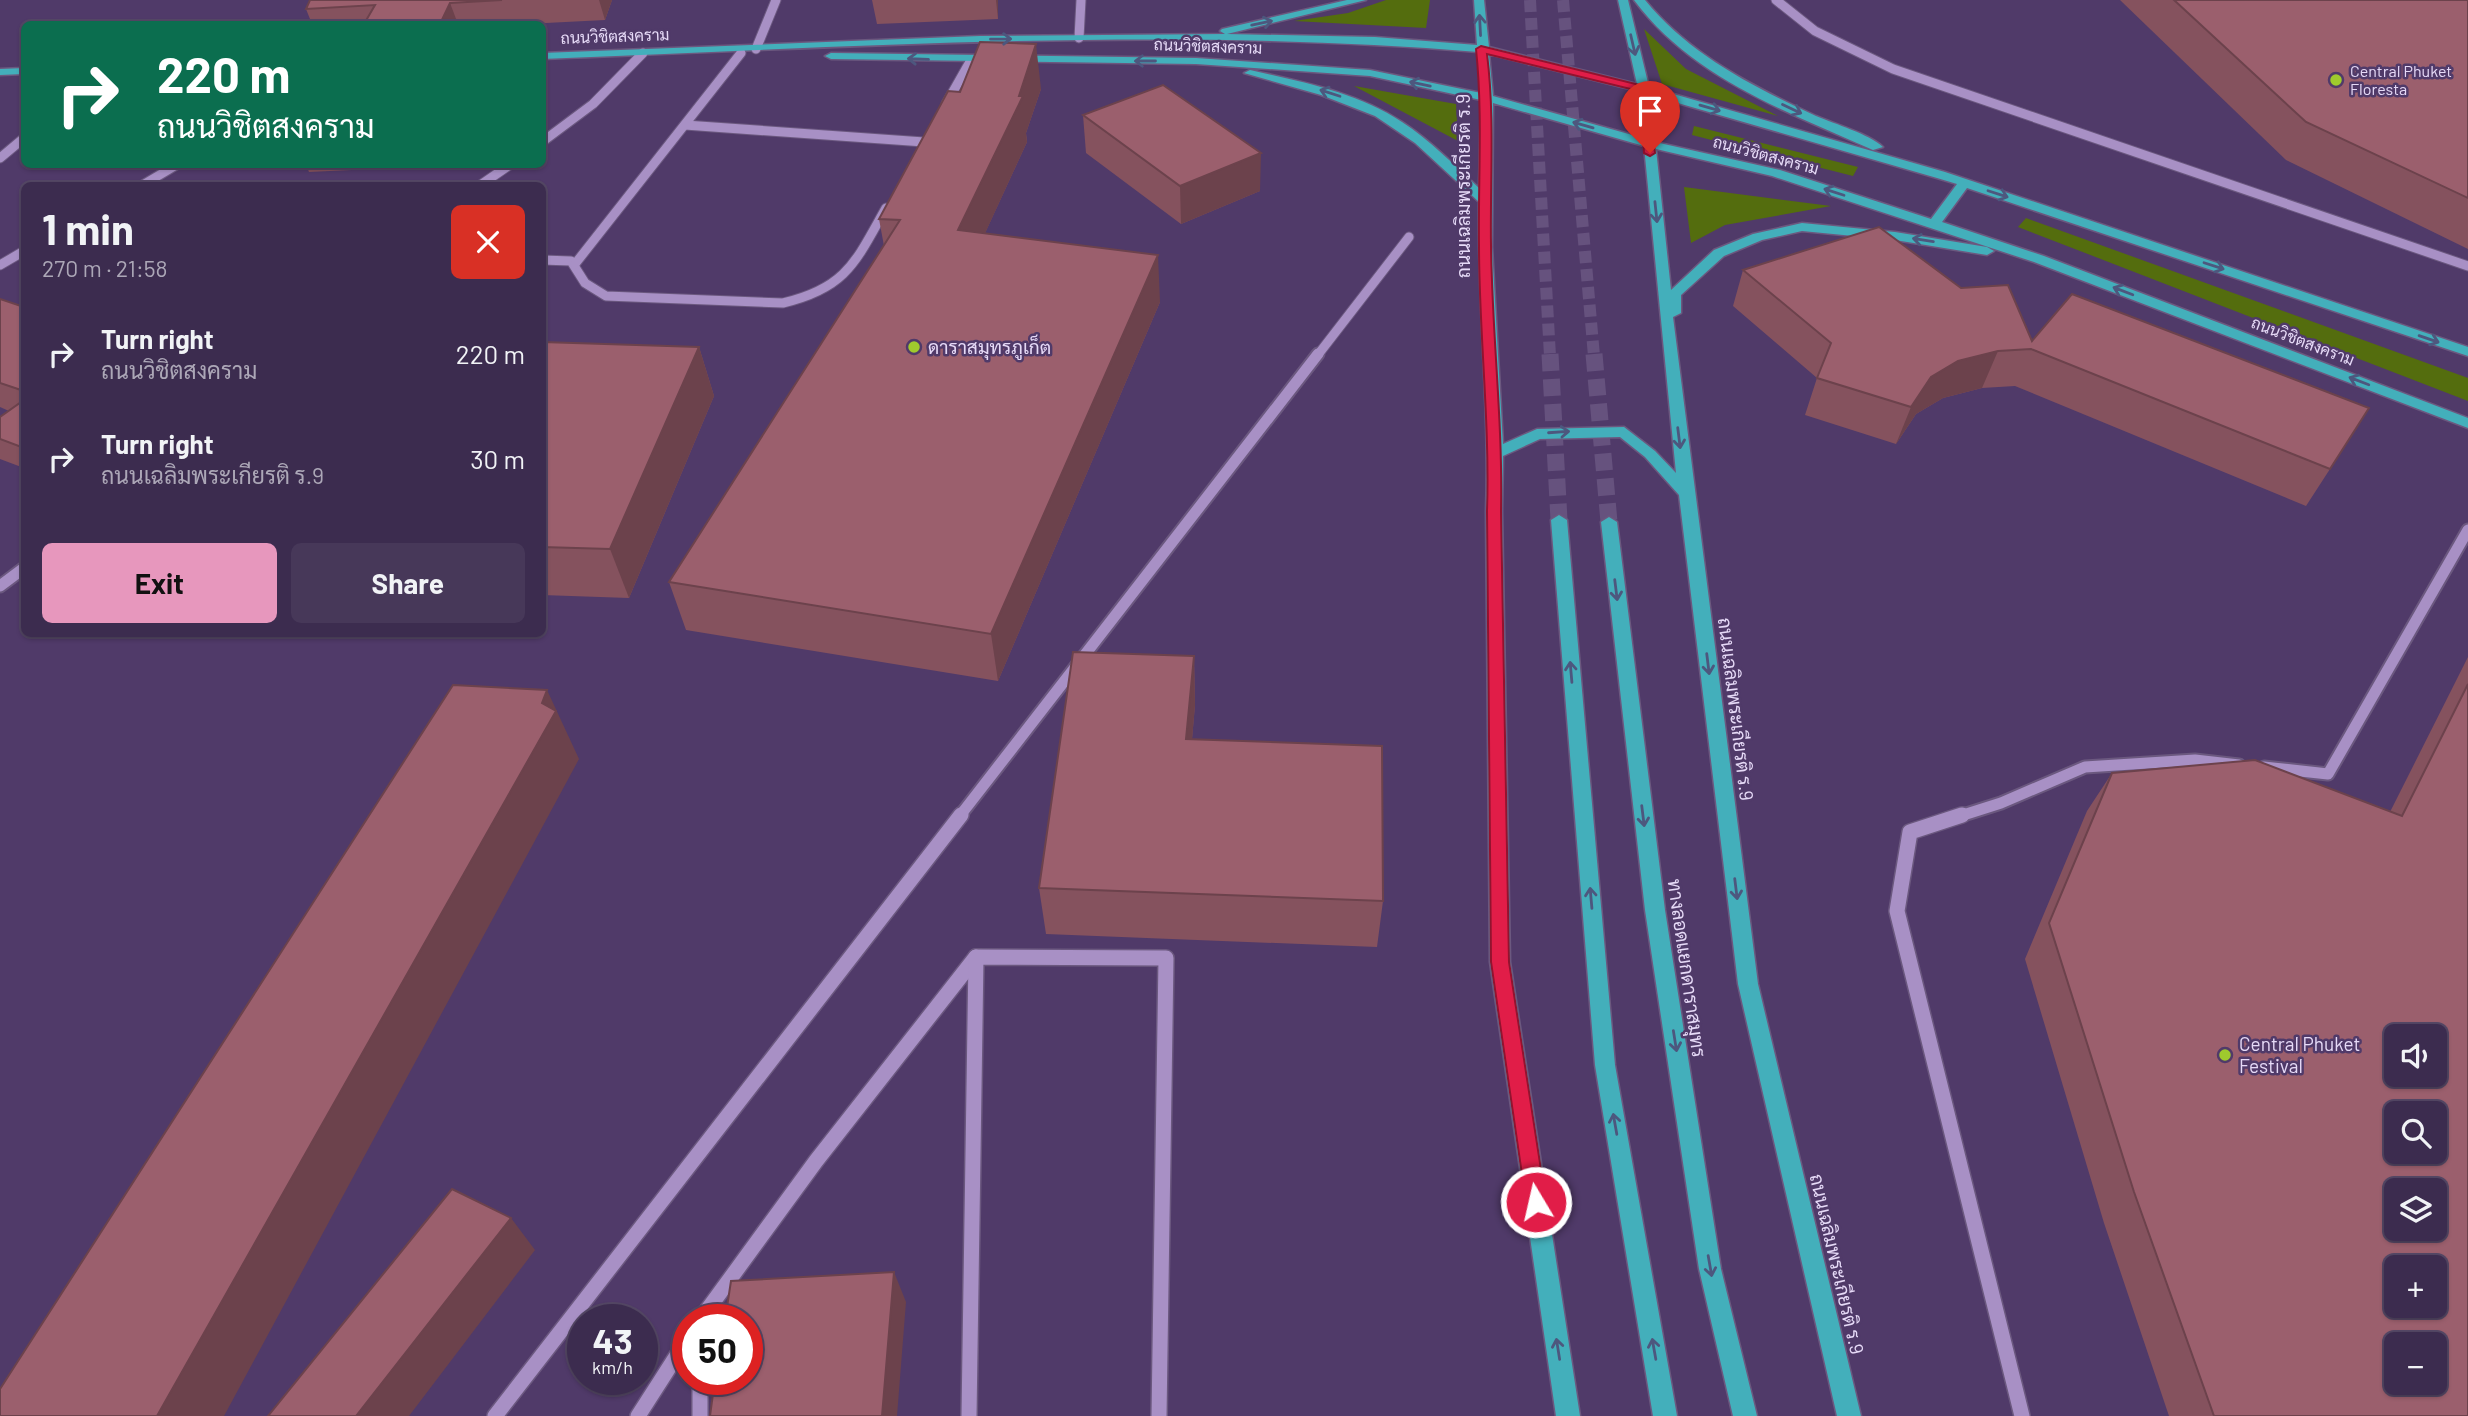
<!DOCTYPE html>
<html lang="en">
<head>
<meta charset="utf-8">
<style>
  :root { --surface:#3c2c4f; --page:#473859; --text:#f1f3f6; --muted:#aca7b7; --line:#554866; --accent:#e797bd }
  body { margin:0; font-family:Barlow,Sarabun,sans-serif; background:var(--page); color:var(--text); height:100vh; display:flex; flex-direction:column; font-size:26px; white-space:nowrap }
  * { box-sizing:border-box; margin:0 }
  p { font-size:23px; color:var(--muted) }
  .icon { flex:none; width:38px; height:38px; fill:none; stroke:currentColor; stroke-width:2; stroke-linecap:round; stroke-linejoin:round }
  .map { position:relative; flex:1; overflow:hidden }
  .drawer { position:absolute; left:21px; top:182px; width:525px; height:455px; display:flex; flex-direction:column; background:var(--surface); border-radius:10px; box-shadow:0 2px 5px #0004,0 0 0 2px var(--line) }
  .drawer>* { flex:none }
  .top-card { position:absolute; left:21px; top:21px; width:525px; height:147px; border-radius:10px; box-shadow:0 2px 5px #0004,0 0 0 2px var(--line); background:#0b6e4f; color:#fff; overflow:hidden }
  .fabs { position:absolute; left:2384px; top:1024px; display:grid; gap:14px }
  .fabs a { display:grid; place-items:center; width:63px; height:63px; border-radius:10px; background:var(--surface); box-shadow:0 2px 5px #0004,0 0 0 2px var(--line); font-size:35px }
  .speed { position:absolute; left:567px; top:1304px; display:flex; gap:14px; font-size:35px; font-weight:700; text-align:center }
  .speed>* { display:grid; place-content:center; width:91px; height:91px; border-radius:50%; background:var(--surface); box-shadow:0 2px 5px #0004,0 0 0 2px var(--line); line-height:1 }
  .speed small { font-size:18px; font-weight:400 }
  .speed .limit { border:10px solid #d22; background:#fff; color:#111 }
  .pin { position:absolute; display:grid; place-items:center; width:60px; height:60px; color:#fff; margin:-72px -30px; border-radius:50% 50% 50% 0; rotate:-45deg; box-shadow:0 0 7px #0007 }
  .pin .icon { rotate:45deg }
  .me { position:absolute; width:77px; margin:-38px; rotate:351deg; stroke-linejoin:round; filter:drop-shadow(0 0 5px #0008) }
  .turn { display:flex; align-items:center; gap:24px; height:147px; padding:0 21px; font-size:32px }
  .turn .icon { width:91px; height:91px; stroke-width:2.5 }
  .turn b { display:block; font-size:49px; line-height:60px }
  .round { display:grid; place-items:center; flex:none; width:74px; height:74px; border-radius:10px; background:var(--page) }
  .headline { display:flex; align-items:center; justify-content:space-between; height:119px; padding:0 21px }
  h1 { font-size:42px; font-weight:700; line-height:52px }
  .button { display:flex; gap:14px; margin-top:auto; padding:14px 21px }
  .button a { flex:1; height:80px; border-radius:10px; background:var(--accent); color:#111; font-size:28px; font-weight:700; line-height:80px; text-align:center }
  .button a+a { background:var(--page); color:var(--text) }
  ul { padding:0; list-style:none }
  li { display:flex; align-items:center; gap:21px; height:105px; padding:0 21px }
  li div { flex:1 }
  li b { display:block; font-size:26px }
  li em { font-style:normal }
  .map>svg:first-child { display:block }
  .green { fill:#546d0e }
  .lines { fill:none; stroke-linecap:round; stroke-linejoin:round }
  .major-tunnel-far1 { stroke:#66527e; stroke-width:12; stroke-dasharray:12 6; stroke-linecap:butt }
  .major-tunnel { stroke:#66527e; stroke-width:17; stroke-dasharray:17 8; stroke-linecap:butt }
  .minor-far2-casing { stroke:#6b587f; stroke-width:11 }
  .minor-far1-casing { stroke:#6b587f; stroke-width:15 }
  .minor-casing { stroke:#6b587f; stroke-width:18 }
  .major-casing { stroke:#6b587f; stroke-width:3 }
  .minor-far2 { stroke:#a890c5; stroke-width:9 }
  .minor-far1 { stroke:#a890c5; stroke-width:11 }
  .minor { stroke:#a890c5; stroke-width:15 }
  .major { fill:#43afbb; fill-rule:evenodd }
  .wall { fill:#85525e }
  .shaded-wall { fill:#6c424c }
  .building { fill:#9b5f6d; stroke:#6c424c; stroke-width:2; fill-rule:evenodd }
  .oneway { stroke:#4d577e }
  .route { fill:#e11d48; stroke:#92132f; stroke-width:2 }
  .poi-dot { fill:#9fca2d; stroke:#503a69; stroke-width:2.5 }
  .labels { text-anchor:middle; stroke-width:5; stroke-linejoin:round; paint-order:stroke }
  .far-street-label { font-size:16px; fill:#e6daf7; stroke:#503a69 }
  .far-poi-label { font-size:16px; fill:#e6daf7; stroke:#503a69; text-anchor:start }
  .street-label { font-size:19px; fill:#e6daf7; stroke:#503a69 }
  .poi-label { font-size:19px; fill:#e6daf7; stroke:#503a69; text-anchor:start }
</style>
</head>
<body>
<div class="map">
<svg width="2468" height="1416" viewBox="0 0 2468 1416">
  <rect width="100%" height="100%" fill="#503a69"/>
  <g class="green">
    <path d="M1386 0H1430L1426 28 1294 21 1348 13Z"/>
    <path d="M1644 29 1686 69 1778 116 1662 84Z"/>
    <path d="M1354 86 1456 104 1458 141Z"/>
    <path d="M1694 126 1858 167 1853 176 1692 135Z"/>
    <path d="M1684 187 1831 206 1725 225 1691 243Z"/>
    <path d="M2026 218 2468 378V401L2018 227Z"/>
  </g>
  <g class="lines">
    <g class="major-tunnel-far1">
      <path d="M1530 0 1550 356"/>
      <path d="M1563 0 1594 356"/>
    </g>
    <g class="major-tunnel">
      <path d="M1550 354 1559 520"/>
      <path d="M1594 354 1609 522"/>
    </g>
    <defs>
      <g id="minor-far2">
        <path d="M1776 0 1815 31 1893 69 2468 266"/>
        <path d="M1079 38 1081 0"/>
        <path d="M756 49 776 0"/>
        <path d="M946 104 971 60"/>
        <path d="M685 125 924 142"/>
        <path d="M542 142 593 104 643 53"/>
        <path d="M0 158 24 138"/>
        <path d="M141 186 178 164"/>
        <path d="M479 186 511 164"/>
        <path d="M542 260 571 261 585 283 606 296 783 303C847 288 856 261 886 208"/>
        <path d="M575 264 741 53"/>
        <path d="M0 265 24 251"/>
        <path d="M1317 356 1409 237"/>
      </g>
      <g id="minor-far1">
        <path d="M0 586 24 568"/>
        <path d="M2264 767 2328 774 2468 530"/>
        <path d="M959 817 1318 354"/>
        <path d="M1957 817 2001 803 2085 767 2195 760 2239 765"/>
      </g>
      <g id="minor">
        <path d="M1962 815 1910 832 1897 911 2022 1416"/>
        <path d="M700 1320 816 1161 976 957"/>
        <path d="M700 1379V1416"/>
        <path d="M495 1416 961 815"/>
        <path d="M638 1416 688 1338"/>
        <path d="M969 1416 976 957 1166 958 1159 1416"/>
      </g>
      <g id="major">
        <path d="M1347 0H1366L1227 34 1375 37 1477 45 1474 0H1484L1489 47 1637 84 1618 0H1628L1649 87 1945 172 2468 347V356L1967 188 1942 222 2044 256 2468 418V428L2034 262 1772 176 1656 149 1671 290 1714 250 1753 234 1802 223 1895 232 1987 247 1994 251 1987 255 1895 240 1802 231 1762 240 1724 256 1681 295V313L1673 317 1758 984 1861 1416H1837L1738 984 1679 495 1645 457 1620 437 1540 439 1503 456 1502 511 1510 962 1580 1416H1556L1490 962 1486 511C1490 408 1477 305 1479 202L1415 143 1375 116 1321 95 1244 73 1250 70C1302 82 1357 92 1402 122 1430 140 1454 165 1479 188L1481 100 1370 76 1196 64 831 59 825 56 831 53 1196 58 1370 70 1481 93 1478 52C1167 26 853 47 542 59V53L980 36 1225 34 1220 31 1222 29ZM1489 54 1638 91 1643 138 1493 96ZM1650 95 1937 178 1957 184 1931 219 1780 170 1655 142ZM1493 103 1644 146 1676 473 1655 451 1624 427 1537 429 1503 444 1492 247Z"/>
        <path d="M1634 0H1645C1690 55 1752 86 1816 116 1835 124 1869 134 1883 147L1873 150C1787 112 1691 77 1634 0Z"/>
        <path d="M24 68V74L0 75V69Z"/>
        <path d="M1559 515 1567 520 1615 1065 1677 1416H1653L1595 1065 1551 520Z"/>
        <path d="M1609 517 1617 522 1665 910 1721 1269 1757 1416H1733L1699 1269 1645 910 1601 522Z"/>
      </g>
    </defs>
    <use href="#minor-far2" class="minor-far2-casing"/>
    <use href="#minor-far1" class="minor-far1-casing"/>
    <use href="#minor" class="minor-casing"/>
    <use href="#major" class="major-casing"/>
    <use href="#minor-far2" class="minor-far2"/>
    <use href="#minor-far1" class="minor-far1"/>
    <use href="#minor" class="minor"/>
    <use href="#major" class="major"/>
  </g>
  <g class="wall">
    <path d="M310 0H612L605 20 526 24H312L306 9Z"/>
    <path d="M872 0H998V19L877 24Z"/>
    <path d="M2120 0H2468V249L2286 160Z"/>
    <path d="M1041 89 1026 133 1027 142 985 233 1160 302 998 681 686 630 669 582 884 246 879 219 960 92Z"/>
    <path d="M1083 115 1260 191 1181 224 1086 153Z"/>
    <path d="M306 164H396L394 168 309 172Z"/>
    <path d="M1743 270 1961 288 2032 341 2330 469 2306 506 2015 386 1982 388 1943 398 1916 414 1896 444 1805 415 1817 378 1733 306Z"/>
    <path d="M0 299 24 307V468L0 459V417L9 411 0 407Z"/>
    <path d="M542 342 699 347 714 396 629 598 542 595Z"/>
    <path d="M1194 656 1195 705 1192 739 1383 901 1377 947 1046 934 1039 888Z"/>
    <path d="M2468 657V1416H2169L2104 1223 2025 959 2087 811 2112 773 2390 812Z"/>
  </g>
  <g class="shaded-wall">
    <path d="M599 0H612L605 20Z"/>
    <path d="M996 0H998V19Z"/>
    <path d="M450 3 458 24H440Z"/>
    <path d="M1036 44 1041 89 1026 133 1027 142 965 277 958 230Z"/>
    <path d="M1261 153 1260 191 1181 224 1180 186Z"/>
    <path d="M1158 255 1160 302 998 681 991 634Z"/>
    <path d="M699 347 714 396 629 598 610 549Z"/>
    <path d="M1998 351 1982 388 1943 398 1916 414 1896 444 1911 407 1931 377 1958 361Z"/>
    <path d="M1194 656 1195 705 1188 787 1186 739Z"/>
    <path d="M547 690 579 759 224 1416H157Z"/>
    <path d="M511 1218 535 1250 409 1416H356Z"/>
    <path d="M894 1272 906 1302 897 1416H882Z"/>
  </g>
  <g class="building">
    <path d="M310 0H502L450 3 440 24H364L375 5 306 9Z"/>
    <path d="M2174 0H2468V198L2306 122Z"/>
    <path d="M980 42 1036 44 1019 96H1023L958 230 1158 255 991 634 669 582 900 220 879 219 948 91 960 92Z"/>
    <path d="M1163 85 1261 153 1180 186 1083 115Z"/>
    <path d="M1879 227 1961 288 2008 285 2032 341 2072 294 2369 408 2330 469 2031 349 1998 351 1958 361 1931 377 1911 407 1817 378 1831 343 1743 270Z"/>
    <path d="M0 299 24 307V391L0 383Z"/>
    <path d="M542 342 699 347 610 549 542 547Z"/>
    <path d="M24 400V448L0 439V417Z"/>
    <path d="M1073 652 1194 656 1186 739 1382 746 1383 901 1039 888Z"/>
    <path d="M2468 684V1416H2214L2134 1192 2049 923 2112 773 2255 760 2402 816ZM2396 1036H2434V1074H2396ZM2396 1113H2434V1152H2396ZM2396 1190H2434V1228H2396ZM2396 1267H2434V1306H2396ZM2396 1344H2434V1382H2396Z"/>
    <path d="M453 685 547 690 542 703 556 711 157 1416H0V1389Z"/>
    <path d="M452 1189 511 1218 356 1416H268Z"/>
    <path d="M894 1272 882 1416H710L715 1379H747V1320H725L731 1281Z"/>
  </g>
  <defs><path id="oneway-shaft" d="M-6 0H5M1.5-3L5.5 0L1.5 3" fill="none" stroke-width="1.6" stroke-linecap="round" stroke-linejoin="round" transform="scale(1.75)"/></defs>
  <g class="oneway">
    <use href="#oneway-shaft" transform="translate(1262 23) rotate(-12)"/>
    <use href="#oneway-shaft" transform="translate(1480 25) rotate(-93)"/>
    <use href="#oneway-shaft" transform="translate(1001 39) rotate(-1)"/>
    <use href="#oneway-shaft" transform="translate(1633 45) rotate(77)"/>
    <use href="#oneway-shaft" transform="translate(918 59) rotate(-178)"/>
    <use href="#oneway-shaft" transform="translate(1145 61) rotate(-180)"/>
    <use href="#oneway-shaft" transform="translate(1420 84) rotate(-168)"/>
    <use href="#oneway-shaft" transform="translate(1330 93) rotate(-162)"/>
    <use href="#oneway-shaft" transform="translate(1710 108) rotate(16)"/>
    <use href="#oneway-shaft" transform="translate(1792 109) rotate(25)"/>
    <use href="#oneway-shaft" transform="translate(1583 125) rotate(-164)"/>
    <use href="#oneway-shaft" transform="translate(1834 192) rotate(-162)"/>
    <use href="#oneway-shaft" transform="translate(1998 194) rotate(18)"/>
    <use href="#oneway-shaft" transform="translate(1656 212) rotate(84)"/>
    <use href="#oneway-shaft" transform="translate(1923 240) rotate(-171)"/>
    <use href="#oneway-shaft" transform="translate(2214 266) rotate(18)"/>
    <use href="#oneway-shaft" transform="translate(2123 291) rotate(-159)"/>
    <use href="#oneway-shaft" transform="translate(2429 339) rotate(19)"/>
    <use href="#oneway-shaft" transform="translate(2359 381) rotate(-159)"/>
    <use href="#oneway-shaft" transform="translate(1559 432) rotate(-4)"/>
    <use href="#oneway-shaft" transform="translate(1679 438) rotate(83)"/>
    <use href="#oneway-shaft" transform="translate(1616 590) rotate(83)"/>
    <use href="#oneway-shaft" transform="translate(1708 664) rotate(83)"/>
    <use href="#oneway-shaft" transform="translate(1571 672) rotate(-95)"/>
    <use href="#oneway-shaft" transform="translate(1643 816) rotate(83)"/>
    <use href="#oneway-shaft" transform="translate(1736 889) rotate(83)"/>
    <use href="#oneway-shaft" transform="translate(1591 898) rotate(-95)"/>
    <use href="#oneway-shaft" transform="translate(1675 1041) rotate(81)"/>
    <use href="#oneway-shaft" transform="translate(1615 1124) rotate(-100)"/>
    <use href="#oneway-shaft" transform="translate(1710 1266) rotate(80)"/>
    <use href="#oneway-shaft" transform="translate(1558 1349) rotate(-99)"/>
    <use href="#oneway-shaft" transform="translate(1654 1349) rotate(-100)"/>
  </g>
  <path class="route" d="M1481 46 1648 87 1655 153 1650 156 1644 153 1639 91 1487 54C1495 118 1490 181 1491 245 1492 334 1503 422 1501 511L1509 962 1546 1202 1543 1209 1536 1212 1529 1209 1526 1202 1491 962 1487 511C1490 422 1479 334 1479 246 1478 180 1483 115 1476 49Z"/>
  <g class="poi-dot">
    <circle cx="2336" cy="80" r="7"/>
    <circle cx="914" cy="347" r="7"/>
    <circle cx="2225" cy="1055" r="7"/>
  </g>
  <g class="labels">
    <g class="far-street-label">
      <text transform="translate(615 36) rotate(-2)" y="6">ถนนวิชิตสงคราม</text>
      <text transform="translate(1208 46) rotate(2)" y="6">ถนนวิชิตสงคราม</text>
      <text transform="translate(1766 155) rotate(15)" y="6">ถนนวิชิตสงคราม</text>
      <text transform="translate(2303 341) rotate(21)" y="6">ถนนวิชิตสงคราม</text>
    </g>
    <g class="far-poi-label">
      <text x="2350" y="77">Central Phuket<tspan x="2350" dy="18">Floresta</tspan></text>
    </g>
    <g class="street-label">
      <text transform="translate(1463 186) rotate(-90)" y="7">ถนนเฉลิมพระเกียรติ ร.9</text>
      <text transform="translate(1736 709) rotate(83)" y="7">ถนนเฉลิมพระเกียรติ ร.9</text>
      <text transform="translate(1687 968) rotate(82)" y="7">ทางลอดแยกดาราสมุทร</text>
      <text transform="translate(1837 1264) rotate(77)" y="7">ถนนเฉลิมพระเกียรติ ร.9</text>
    </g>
    <g class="poi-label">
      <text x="928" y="354">ดาราสมุทรภูเก็ต</text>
      <text x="2239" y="1051">Central Phuket<tspan x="2239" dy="22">Festival</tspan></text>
    </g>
  </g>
</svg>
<div class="fabs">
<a><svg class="icon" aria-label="sound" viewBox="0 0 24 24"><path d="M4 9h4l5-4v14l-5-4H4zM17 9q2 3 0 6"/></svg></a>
<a><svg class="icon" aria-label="search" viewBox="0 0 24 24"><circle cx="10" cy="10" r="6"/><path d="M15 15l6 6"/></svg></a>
<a><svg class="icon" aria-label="layers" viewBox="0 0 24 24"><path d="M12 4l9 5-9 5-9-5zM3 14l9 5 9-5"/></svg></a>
<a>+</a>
<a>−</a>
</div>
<div class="speed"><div>43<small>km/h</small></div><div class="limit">50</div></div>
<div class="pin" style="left:1650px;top:153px;background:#d93025"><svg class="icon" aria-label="arrive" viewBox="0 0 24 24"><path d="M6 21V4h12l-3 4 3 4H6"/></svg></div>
<svg class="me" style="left:1536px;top:1202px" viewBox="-20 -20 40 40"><circle r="17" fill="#e11d48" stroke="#fff" stroke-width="3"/><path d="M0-11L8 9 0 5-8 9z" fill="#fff"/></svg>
<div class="top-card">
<div class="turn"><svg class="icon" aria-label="right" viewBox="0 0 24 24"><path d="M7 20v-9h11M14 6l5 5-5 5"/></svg><div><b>220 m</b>ถนนวิชิตสงคราม</div></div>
</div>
<section class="drawer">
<div class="headline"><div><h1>1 min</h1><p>270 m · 21:58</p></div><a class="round" style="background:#d93025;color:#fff"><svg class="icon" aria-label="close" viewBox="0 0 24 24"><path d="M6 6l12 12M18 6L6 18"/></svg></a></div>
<ul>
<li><svg class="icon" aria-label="right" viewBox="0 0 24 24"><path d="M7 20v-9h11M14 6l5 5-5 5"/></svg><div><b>Turn right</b><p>ถนนวิชิตสงคราม</p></div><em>220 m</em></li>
<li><svg class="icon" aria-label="right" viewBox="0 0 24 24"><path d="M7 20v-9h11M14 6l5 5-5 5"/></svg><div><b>Turn right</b><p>ถนนเฉลิมพระเกียรติ ร.9</p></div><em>30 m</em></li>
</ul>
<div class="button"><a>Exit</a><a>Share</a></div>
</section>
</div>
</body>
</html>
